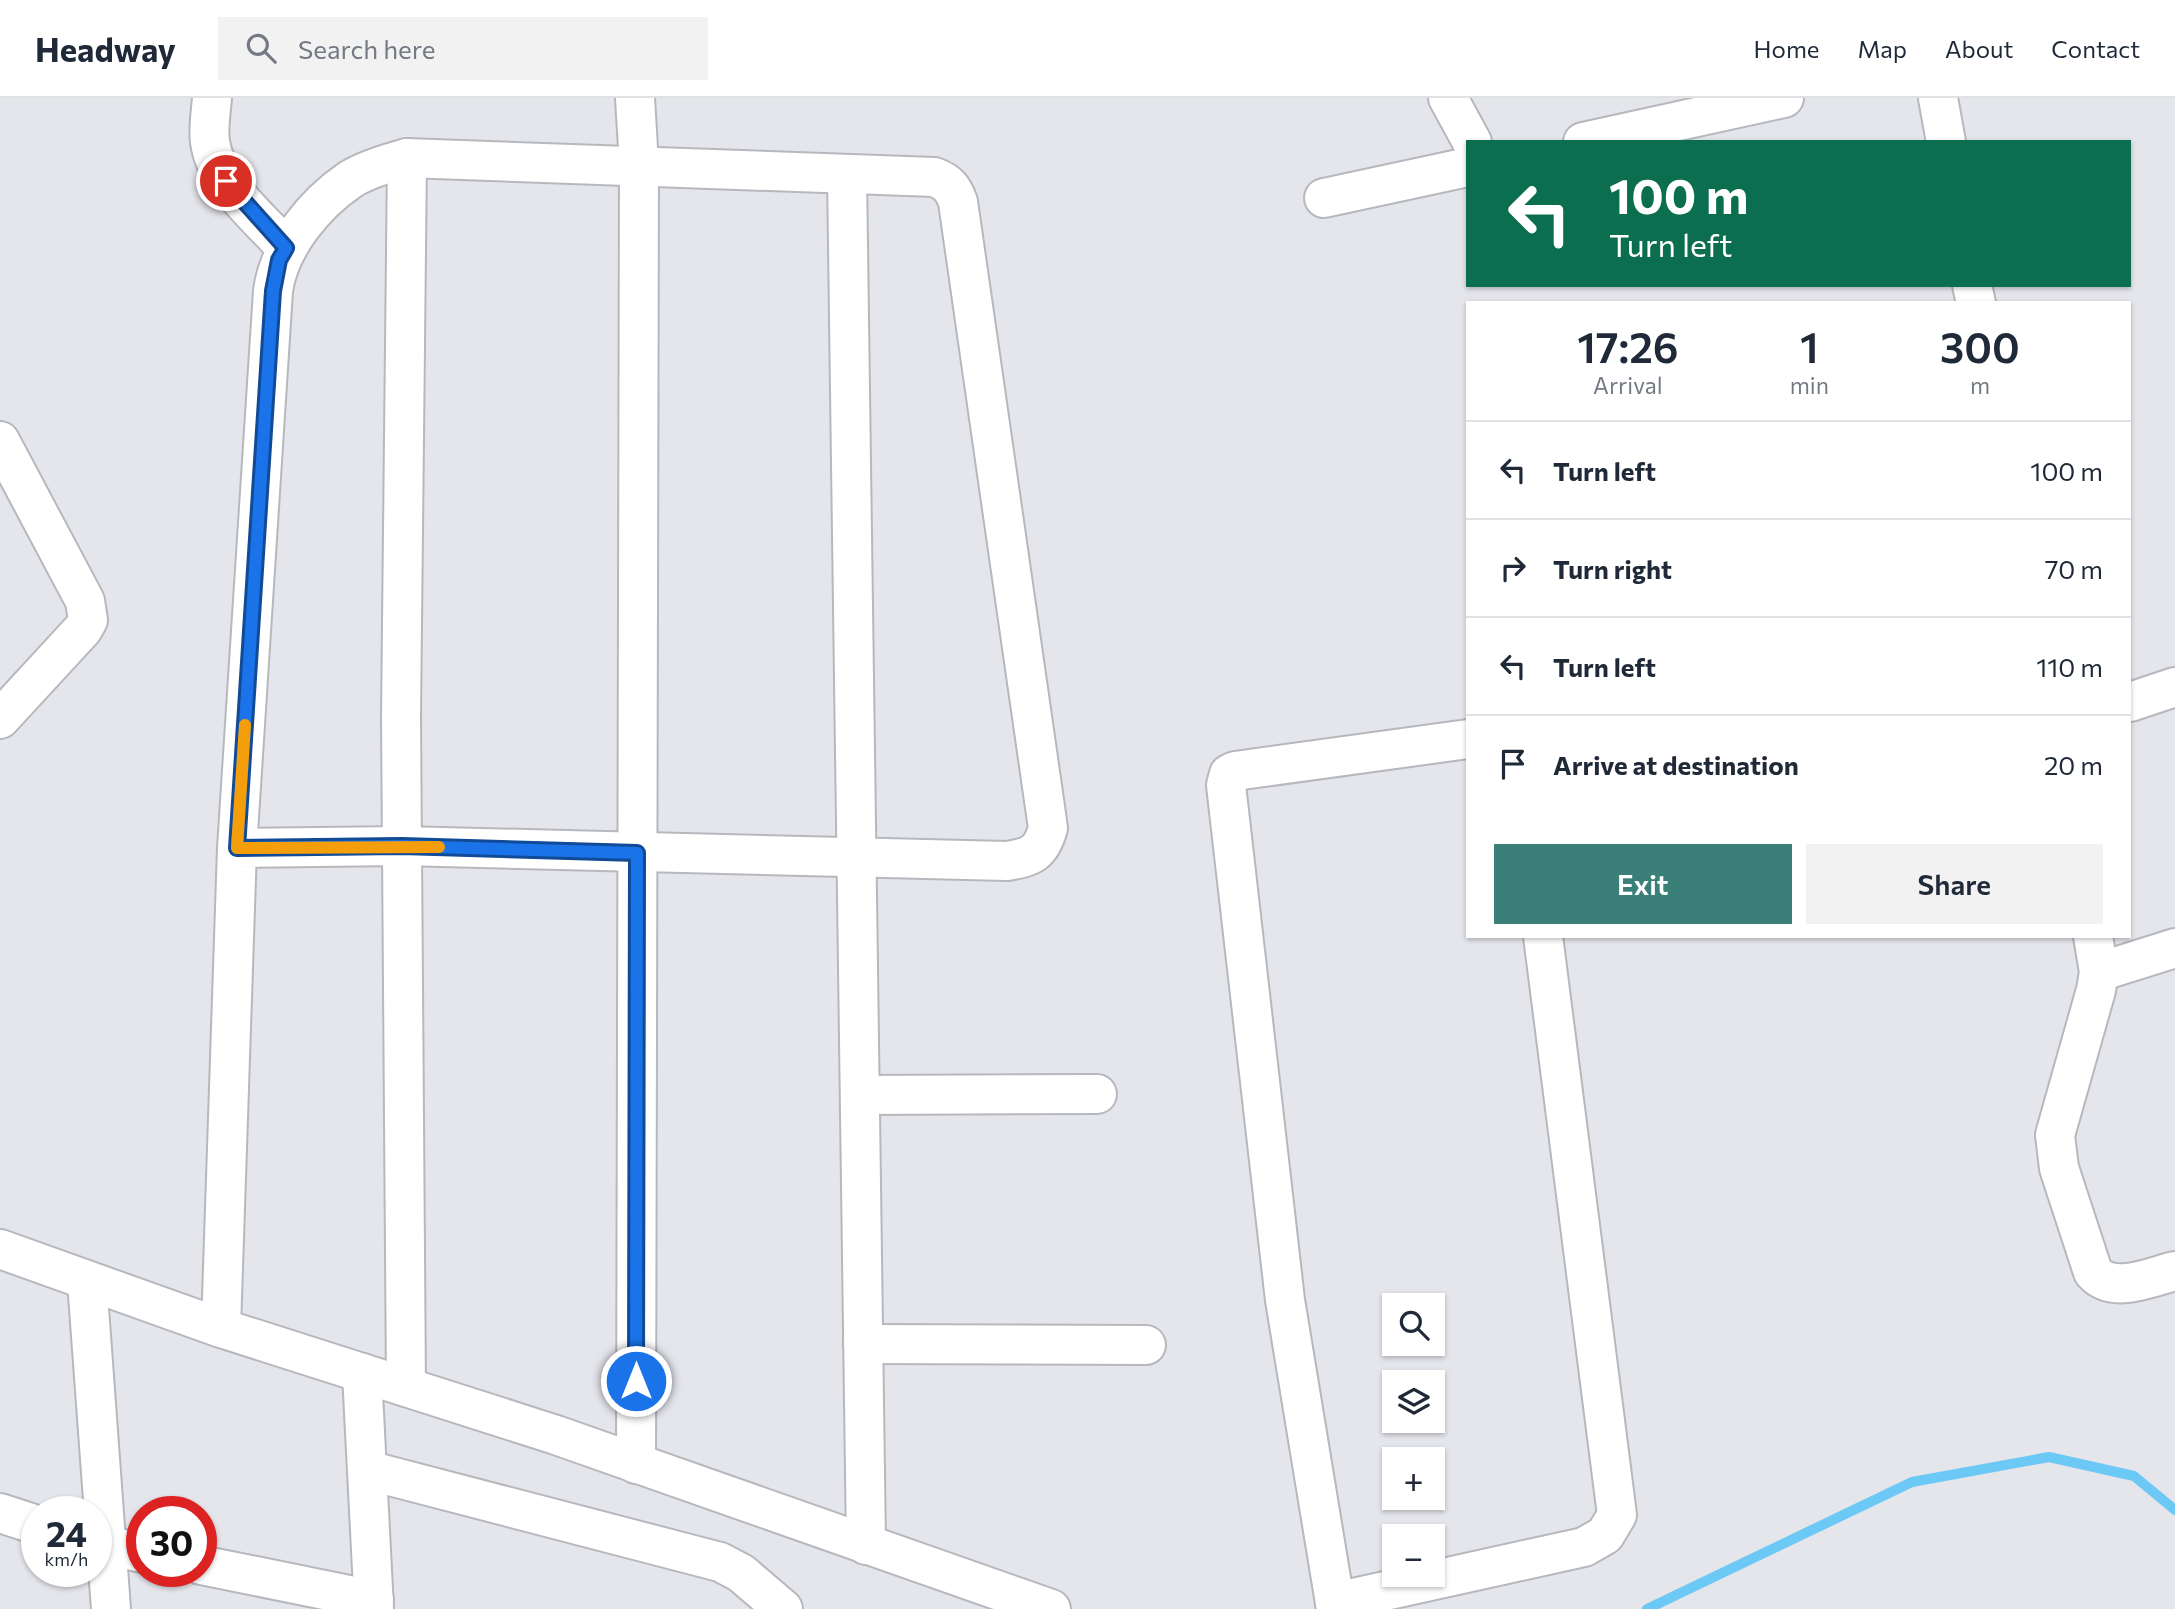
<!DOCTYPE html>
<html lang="en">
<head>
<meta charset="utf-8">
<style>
  :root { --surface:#fff; --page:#f2f2f3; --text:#1f2937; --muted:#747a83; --line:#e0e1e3; --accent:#3a8079 }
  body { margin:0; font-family:Commissioner,sans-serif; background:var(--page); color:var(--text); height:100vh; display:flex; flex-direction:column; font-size:26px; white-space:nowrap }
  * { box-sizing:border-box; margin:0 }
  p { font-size:23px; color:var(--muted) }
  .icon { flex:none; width:38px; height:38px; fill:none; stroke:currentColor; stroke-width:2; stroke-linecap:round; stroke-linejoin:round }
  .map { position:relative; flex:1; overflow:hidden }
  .details { position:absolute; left:1466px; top:203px; width:665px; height:637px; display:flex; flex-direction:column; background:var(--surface); border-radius:0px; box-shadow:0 2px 5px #0004 }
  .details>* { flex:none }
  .guide { position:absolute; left:1466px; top:42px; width:665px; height:147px; border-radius:0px; box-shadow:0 2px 5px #0004; background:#0b6e4f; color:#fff; overflow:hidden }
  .fabs { position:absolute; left:1382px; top:1195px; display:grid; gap:14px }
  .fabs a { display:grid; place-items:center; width:63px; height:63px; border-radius:0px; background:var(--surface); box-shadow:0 2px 5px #0004; font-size:35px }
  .speed { position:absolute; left:21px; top:1398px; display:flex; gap:14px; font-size:35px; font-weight:700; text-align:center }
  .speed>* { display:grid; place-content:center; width:91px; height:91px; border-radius:50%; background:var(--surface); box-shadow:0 2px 5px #0004; line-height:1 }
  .speed small { font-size:18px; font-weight:400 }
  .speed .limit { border:10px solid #d22; background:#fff; color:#111 }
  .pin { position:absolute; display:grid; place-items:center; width:60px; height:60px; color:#fff; margin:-30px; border:4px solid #fff; border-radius:50%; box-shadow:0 2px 7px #0007 }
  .me { position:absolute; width:77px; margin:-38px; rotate:0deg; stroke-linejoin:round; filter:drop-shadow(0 0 5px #0008) }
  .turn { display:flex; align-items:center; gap:24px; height:147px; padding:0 28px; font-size:32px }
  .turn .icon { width:91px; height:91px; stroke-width:2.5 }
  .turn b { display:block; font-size:49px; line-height:60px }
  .eta { display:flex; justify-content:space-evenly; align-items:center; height:119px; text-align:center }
  .eta b { font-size:42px; font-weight:600; line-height:49px }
  .primary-button { display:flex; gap:14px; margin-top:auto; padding:14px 28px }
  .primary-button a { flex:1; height:80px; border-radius:0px; background:var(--accent); color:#fff; font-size:28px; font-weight:600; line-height:80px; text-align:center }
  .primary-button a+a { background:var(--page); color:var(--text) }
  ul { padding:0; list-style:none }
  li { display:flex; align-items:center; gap:21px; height:98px; padding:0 28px; border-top:2px solid var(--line) }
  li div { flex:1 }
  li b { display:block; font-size:26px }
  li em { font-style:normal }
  header { display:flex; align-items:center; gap:42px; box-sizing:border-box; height:98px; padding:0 35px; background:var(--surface); border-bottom:2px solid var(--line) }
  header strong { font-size:33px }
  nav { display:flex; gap:38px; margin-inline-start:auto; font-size:24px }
  .search { width:490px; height:63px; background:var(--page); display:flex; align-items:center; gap:18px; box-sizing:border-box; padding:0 24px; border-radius:0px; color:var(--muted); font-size:26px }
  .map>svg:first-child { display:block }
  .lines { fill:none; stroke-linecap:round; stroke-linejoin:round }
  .stream { stroke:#6cc8f4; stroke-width:10 }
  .street-casing { stroke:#b7b8be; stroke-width:42 }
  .street { stroke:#fff; stroke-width:38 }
  .route-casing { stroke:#114b97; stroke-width:18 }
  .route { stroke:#1a73e8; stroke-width:12 }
  .slow { stroke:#f59e0b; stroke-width:12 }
</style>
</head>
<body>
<header>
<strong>Headway</strong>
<div class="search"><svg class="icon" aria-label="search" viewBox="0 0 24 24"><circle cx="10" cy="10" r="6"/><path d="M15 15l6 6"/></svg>Search here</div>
<nav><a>Home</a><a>Map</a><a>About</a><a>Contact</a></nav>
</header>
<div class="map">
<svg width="2175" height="1511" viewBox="0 0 2175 1511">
  <rect width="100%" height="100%" fill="#e5e6ec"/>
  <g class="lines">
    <path class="stream" d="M1647 1511 1912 1384 2049 1359 2134 1378 2175 1412"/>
    <defs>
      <g id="street">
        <path d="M212 0C211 14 208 30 210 44 216 86 260 120 286 150"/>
        <path d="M635 0 639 67 636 1366"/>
        <path d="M1448 0 1472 44"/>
        <path d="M1938 0 1946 44"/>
        <path d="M1583 44 1784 0"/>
        <path d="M847 76 866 1447"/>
        <path d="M1324 100 1468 69"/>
        <path d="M1972 187 1976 205"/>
        <path d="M0 343 85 503 88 522 83 531 0 621"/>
        <path d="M2130 604 2175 589"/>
        <path d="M2093 838 2099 874 2096 892 2055 1037 2059 1070 2093 1174C2113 1197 2150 1179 2175 1173"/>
        <path d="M2099 874 2175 850"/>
        <path d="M860 997 1097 996"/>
        <path d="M0 1151 221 1230 556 1337 1051 1511"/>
        <path d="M87 1183 111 1511"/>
        <path d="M221 1230 237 750 273 193C279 149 314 106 351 81 368 71 388 65 407 60L934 79C948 84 953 90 958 104L1048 730C1041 755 1032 759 1007 763L402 748 237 750"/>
        <path d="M863 1246 1146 1247"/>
        <path d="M362 1275 374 1511"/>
        <path d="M406 1289 401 619 407 60"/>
        <path d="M367 1372 720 1464 741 1475 783 1511"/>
        <path d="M0 1415 37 1427"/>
        <path d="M96 1445 142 1455"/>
        <path d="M201 1467 374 1502"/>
        <path d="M1335 1504 1584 1449 1605 1437 1617 1417 1543 838"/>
        <path d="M1336 1511 1285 1202 1226 687 1229 676 1235 673 1468 641"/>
      </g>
    </defs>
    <use href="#street" class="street-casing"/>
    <use href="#street" class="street"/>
  </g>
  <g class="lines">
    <defs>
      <path id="route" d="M226 83 286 150 279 162 273 193 237 750 402 748 637 755 636 1283"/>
    </defs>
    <use href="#route" class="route-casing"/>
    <use href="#route" class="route"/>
    <path class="slow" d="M245 627 237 750 439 749"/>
  </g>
</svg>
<div class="fabs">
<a><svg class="icon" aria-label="search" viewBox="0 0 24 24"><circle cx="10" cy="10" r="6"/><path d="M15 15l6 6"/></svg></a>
<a><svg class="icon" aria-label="layers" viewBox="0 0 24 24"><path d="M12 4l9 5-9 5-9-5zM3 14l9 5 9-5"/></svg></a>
<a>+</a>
<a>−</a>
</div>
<div class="speed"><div>24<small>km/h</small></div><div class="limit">30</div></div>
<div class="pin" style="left:226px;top:83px;background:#d93025"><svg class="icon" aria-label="arrive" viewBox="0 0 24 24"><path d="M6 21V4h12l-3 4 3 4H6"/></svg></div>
<svg class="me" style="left:636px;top:1283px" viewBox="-20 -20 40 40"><circle r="17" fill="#1a73e8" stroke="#fff" stroke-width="3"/><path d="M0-11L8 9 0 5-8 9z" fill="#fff"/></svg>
<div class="guide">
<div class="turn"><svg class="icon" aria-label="left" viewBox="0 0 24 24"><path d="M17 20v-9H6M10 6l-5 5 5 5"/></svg><div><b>100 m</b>Turn left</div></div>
</div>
<section class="details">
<div class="eta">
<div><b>17:26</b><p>Arrival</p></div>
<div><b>1</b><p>min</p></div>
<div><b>300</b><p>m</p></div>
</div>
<ul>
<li><svg class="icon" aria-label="left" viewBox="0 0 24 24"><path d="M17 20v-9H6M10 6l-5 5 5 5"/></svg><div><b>Turn left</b></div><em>100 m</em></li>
<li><svg class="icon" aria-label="right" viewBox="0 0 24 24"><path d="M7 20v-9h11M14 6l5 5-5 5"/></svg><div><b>Turn right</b></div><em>70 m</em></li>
<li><svg class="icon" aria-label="left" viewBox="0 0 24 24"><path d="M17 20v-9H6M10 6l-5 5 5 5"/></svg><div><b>Turn left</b></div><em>110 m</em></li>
<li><svg class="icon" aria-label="arrive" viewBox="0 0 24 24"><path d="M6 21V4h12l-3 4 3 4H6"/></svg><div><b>Arrive at destination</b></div><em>20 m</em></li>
</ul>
<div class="primary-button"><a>Exit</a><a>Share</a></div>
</section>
</div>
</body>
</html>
